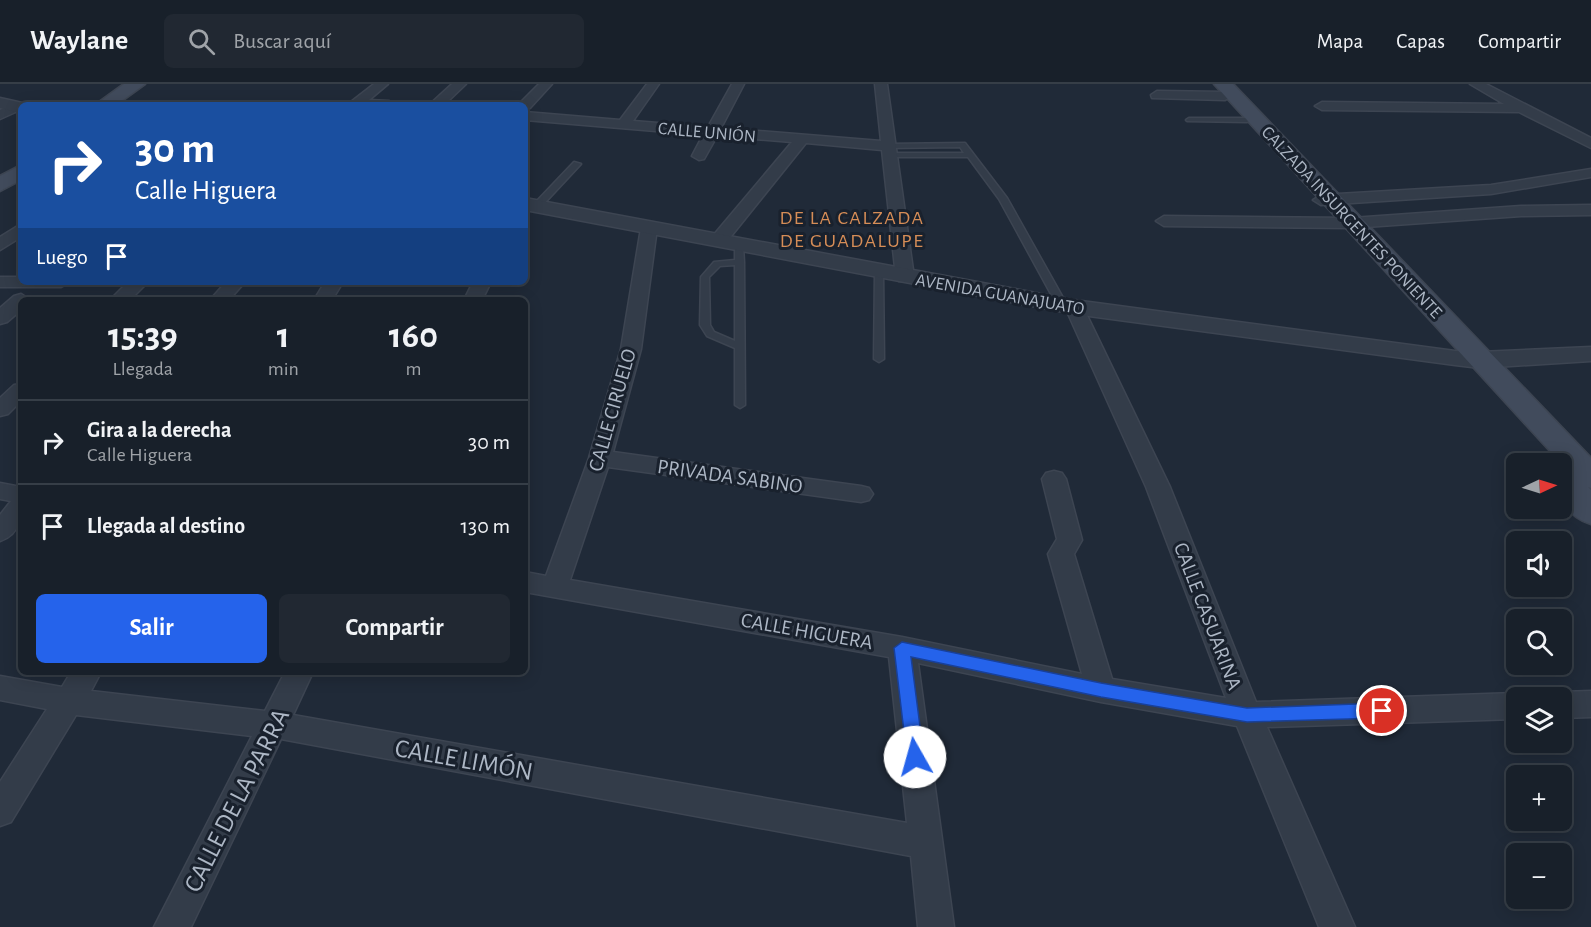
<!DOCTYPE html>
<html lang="es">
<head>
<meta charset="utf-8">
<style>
  :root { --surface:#18202a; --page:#212832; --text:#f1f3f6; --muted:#9fa3a8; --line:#363e47; --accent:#2563eb }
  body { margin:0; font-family:"Alegreya Sans",sans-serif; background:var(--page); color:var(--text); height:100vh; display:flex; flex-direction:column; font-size:22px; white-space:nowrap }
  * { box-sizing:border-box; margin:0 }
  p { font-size:20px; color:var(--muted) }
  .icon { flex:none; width:33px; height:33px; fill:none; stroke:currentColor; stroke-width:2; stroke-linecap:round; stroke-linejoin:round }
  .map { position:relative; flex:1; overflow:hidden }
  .sheet { position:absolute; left:18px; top:213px; width:510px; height:378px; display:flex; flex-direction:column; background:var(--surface); border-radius:9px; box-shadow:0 3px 15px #0003,0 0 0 2px var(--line) }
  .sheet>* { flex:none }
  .guide { position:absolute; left:18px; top:18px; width:510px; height:183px; border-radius:9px; box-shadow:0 3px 15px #0003,0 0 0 2px var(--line); background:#1a4fa0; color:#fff; overflow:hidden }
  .needle { width:39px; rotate:86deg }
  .fabs { position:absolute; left:1506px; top:369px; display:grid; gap:12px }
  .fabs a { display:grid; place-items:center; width:66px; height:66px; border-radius:9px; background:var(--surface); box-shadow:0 3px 15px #0003,0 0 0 2px var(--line); font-size:30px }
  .pin { position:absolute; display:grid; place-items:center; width:51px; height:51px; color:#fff; margin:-26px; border:3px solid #fff; border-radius:50%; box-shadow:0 2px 6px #0007 }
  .me { position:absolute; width:66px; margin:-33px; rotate:353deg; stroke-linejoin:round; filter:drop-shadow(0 0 4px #0008) }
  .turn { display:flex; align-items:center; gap:21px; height:126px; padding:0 18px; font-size:27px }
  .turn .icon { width:78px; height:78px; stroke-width:2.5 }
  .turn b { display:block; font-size:42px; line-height:51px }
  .then { display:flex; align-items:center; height:57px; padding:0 18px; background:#0003; gap:12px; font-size:22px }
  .eta { display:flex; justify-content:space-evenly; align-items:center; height:102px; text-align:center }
  .eta b { font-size:36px; font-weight:700; line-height:42px }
  .action { display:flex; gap:12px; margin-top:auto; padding:12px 18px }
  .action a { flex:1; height:69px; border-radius:9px; background:var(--accent); color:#fff; font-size:24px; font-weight:700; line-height:69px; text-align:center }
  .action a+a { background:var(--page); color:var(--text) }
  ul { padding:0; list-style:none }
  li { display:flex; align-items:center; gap:18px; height:84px; padding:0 18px; border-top:2px solid var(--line) }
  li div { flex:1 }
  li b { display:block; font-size:22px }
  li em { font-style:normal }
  header { display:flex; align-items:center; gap:36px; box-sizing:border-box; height:84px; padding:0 30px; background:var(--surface); border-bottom:2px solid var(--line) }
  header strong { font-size:28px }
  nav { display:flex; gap:33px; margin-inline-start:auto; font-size:21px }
  .search { width:420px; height:54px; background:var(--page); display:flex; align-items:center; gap:15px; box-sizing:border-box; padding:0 21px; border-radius:9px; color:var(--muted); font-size:22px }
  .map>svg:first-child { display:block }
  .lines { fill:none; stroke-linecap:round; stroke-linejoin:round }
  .service-casing { stroke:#3d4552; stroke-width:3 }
  .minor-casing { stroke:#3d4552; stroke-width:3 }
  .tertiary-casing { stroke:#3d4552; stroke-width:3 }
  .secondary-casing { stroke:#3d4552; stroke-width:3 }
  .service { fill:#333c49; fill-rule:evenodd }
  .minor { fill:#333c49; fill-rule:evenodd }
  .tertiary { fill:#333c49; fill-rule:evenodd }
  .secondary { fill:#414b5c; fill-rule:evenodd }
  .route { fill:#2563eb; stroke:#184099; stroke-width:1.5 }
  .labels { text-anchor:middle; stroke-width:6; stroke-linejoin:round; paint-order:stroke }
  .far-street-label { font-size:18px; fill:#adb7c5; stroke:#19212d }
  .far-quarter-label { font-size:20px; letter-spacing:1.5px; fill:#d68d57; stroke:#19212d }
  .street-label { font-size:21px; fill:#adb7c5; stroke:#19212d }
  .near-street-label { font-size:26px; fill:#adb7c5; stroke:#19212d }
</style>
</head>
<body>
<header>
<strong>Waylane</strong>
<div class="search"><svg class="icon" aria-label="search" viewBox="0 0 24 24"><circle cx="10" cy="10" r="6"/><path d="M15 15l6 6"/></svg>Buscar aquí</div>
<nav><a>Mapa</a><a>Capas</a><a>Compartir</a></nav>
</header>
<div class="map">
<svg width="1591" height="843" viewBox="0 0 1591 843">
  <rect width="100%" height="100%" fill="#202a38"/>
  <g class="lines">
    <defs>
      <g id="service">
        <path d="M1189 34H1247L1250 36 1247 38 1187 37 1186 36Z"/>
        <path d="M965 59 1007 114 1067 221 1065 223H1059L1057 221 999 115 968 73H890L886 71 890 69H964L960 63 889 64 885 62 889 60Z"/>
        <path d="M574 78 581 80 540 124H534V120Z"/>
        <path d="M739 159 743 162 744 178 745 321 740 324 735 321V264L707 252 700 241 701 193 714 178 735 176V162ZM735 181V257L714 248 710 241 709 193 720 182Z"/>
        <path d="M879 185 883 188 884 275 879 278 874 275 875 188Z"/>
      </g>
      <g id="minor">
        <path d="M374 0H388L369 16 389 17 396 21H347Z"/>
        <path d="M452 0H466L444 21H429Z"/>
        <path d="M539 0H552L530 24 525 25V21H518Z"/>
        <path d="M647 0H659L633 37 708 43 732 0H744L721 44 881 57 875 0H887L914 193 911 197H899L896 193 882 66 806 59 724 161 718 162 710 157 712 153 792 58 717 52 704 75 699 76 692 72 703 51 525 36V28L620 36Z"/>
        <path d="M1470 0H1486L1591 54V64L1519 28 1322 26 1315 22 1322 18 1504 20Z"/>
        <path d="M1157 7 1225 8 1231 12 1225 16 1152 14 1151 11Z"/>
        <path d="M15 19 20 20V26L0 35V26Z"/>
        <path d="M1591 85V93L1491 110 1321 121 1313 116 1321 111 1491 101Z"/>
        <path d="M1591 121V131L1521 132 1352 144 1164 142 1156 137 1164 132 1352 134 1521 122Z"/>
        <path d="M649 139 657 144 641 265 613 368 861 402 869 404 873 410 869 416 861 418 608 383 570 496 902 553 1082 590 1048 470 1057 455 1042 395 1046 389 1054 387 1062 389 1066 395 1082 456 1074 470 1112 595 1226 614 1146 403 1065 223 1074 217 1083 223 1170 403 1256 618 1516 609 1527 614H1516V635L1267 643 1355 843H1319L1237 642 1101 618 918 579 954 843H918L911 772 281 655 191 843H154L252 652 76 631 11 738 0 742V698L47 625 0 616V592L62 603 71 588H101L91 607 265 627 285 588H313L293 631 907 739 889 573 525 508V488L546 492 589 374 621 265 641 144Z"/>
        <path d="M21 140V153L0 166V153Z"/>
        <path d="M0 193H21V198H70L61 203H0Z"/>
        <path d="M128 198H148L130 216H110Z"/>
        <path d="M226 198H245L229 216H210Z"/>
        <path d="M325 198H343L332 216H314Z"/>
        <path d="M473 198H491L482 216H464Z"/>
        <path d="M21 210 30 216H21V226L7 238 0 240V224L14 212Z"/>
        <path d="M21 300V317L8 330 0 332V314L14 301Z"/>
        <path d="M0 399 21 403C21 424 25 449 0 457V431L11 417 0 415Z"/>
        <path d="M1591 607V633L1562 634V614H1551L1562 608Z"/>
      </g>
      <g id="tertiary">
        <path d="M0 14 27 20V21H21V29L0 24Z"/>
        <path d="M525 114 1074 216 1455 267 1480 268 1591 263V277L1480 284 1455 281 1074 230 525 126Z"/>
      </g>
      <g id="secondary">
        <path d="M124 0H145L116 21H95Z"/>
        <path d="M1214 0H1233L1591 374V404L1588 403 1591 406V440C1561 431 1562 410 1562 383L1564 384 1562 380Z"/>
        <path d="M21 81V96L0 107V92Z"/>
      </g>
    </defs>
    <use href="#service" class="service-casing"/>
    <use href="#minor" class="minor-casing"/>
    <use href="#tertiary" class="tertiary-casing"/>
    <use href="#secondary" class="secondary-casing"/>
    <use href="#service" class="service"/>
    <use href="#minor" class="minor"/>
    <use href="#tertiary" class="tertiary"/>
    <use href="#secondary" class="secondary"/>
  </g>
  <path class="route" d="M902 558 1101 599 1247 624 1382 619 1388 621 1390 627 1388 632 1382 634 1247 638 1101 613 911 573 924 673 921 678 915 681 909 678 907 673 894 564Z"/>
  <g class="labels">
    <g class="far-street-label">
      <text transform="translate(707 48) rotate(5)" y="6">CALLE UNIÓN</text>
      <text transform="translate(1352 138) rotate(47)" y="6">CALZADA INSURGENTES PONIENTE</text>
      <text transform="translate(1000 210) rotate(10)" y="6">AVENIDA GUANAJUATO</text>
    </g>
    <g class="far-quarter-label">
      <text x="852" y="140">DE LA CALZADA<tspan x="852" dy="23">DE GUADALUPE</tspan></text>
    </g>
    <g class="street-label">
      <text transform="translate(612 326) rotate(-74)" y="7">CALLE CIRUELO</text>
      <text transform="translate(730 392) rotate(8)" y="7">PRIVADA SABINO</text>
      <text transform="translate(1208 532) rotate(69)" y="7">CALLE CASUARINA</text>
      <text transform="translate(807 547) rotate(10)" y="7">CALLE HIGUERA</text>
    </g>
    <g class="near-street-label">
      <text transform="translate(464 675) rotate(10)" y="9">CALLE LIMÓN</text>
      <text transform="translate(236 716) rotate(-63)" y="9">CALLE DE LA PARRA</text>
    </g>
  </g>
</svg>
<div class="fabs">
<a><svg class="needle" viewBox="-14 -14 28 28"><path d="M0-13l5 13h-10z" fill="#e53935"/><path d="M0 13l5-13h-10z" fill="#9fa3a8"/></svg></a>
<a><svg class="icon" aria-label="sound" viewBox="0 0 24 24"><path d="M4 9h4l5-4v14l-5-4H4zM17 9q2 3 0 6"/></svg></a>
<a><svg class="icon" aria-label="search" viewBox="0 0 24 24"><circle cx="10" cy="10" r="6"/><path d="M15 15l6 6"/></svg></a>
<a><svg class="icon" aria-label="layers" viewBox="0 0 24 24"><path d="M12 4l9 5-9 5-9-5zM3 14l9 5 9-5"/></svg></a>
<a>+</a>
<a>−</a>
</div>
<div class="pin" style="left:1382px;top:627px;background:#d93025"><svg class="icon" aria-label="arrive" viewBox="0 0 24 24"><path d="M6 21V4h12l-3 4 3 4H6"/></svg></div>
<svg class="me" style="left:915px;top:673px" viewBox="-20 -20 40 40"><circle r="19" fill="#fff"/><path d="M0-13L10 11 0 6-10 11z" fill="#2563eb"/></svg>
<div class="guide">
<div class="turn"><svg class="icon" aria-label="right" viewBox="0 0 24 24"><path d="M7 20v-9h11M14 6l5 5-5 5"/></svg><div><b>30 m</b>Calle Higuera</div></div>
<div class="then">Luego<svg class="icon" aria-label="arrive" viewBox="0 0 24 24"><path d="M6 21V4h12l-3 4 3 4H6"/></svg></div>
</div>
<section class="sheet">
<div class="eta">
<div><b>15:39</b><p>Llegada</p></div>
<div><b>1</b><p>min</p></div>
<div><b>160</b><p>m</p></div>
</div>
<ul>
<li><svg class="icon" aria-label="right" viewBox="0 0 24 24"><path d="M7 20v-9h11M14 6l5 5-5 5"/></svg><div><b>Gira a la derecha</b><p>Calle Higuera</p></div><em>30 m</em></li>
<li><svg class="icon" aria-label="arrive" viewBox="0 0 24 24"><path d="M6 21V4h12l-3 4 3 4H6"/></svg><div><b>Llegada al destino</b></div><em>130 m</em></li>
</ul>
<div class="action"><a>Salir</a><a>Compartir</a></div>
</section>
</div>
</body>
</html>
